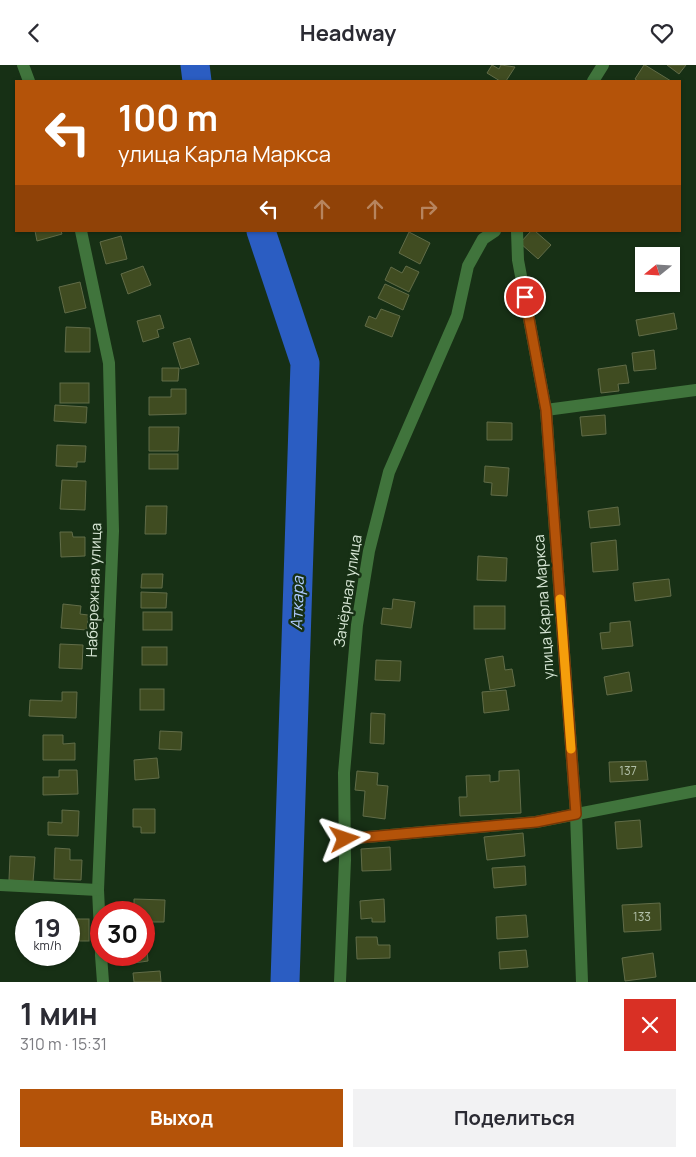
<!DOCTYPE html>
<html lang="ru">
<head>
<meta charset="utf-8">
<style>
  :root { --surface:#fff; --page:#f2f2f3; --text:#2b2b33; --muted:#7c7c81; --accent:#b45309 }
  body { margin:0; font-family:Manrope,sans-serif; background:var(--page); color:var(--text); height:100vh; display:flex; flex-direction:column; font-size:19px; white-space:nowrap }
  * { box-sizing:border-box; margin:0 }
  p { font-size:16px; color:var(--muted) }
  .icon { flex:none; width:28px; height:28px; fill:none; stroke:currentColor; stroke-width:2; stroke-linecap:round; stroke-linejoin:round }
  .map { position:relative; height:917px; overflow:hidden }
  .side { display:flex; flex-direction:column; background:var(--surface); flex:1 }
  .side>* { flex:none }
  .banner { position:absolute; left:15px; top:15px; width:666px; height:152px; border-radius:0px; box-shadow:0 1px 4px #0004; background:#b45309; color:#fff; overflow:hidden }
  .needle { width:32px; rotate:252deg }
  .fabs { position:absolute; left:635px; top:182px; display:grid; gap:10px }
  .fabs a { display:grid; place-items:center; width:45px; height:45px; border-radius:0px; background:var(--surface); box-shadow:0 1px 4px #0004; font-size:25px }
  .speed { position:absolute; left:15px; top:836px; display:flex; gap:10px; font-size:25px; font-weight:700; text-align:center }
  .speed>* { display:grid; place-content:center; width:65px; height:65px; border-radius:50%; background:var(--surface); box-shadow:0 1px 4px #0004; line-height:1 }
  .speed small { font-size:12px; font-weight:400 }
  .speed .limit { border:8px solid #d22; background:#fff; color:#111 }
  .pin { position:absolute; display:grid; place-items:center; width:42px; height:42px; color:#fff; margin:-21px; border:2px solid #fff; border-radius:50%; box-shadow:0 1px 5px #0007 }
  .me { position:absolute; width:55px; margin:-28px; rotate:85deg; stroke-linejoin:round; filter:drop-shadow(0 0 4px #0008) }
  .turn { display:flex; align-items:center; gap:18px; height:105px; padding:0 20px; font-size:22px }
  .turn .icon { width:65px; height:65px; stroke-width:2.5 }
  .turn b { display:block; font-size:35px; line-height:42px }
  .lanes { display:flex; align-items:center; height:48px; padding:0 20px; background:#0003; justify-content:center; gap:25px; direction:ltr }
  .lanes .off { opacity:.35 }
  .round { display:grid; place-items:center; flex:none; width:52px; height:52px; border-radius:0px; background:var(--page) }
  .headline { display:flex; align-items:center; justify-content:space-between; height:85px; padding:0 20px }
  h1 { font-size:30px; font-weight:700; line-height:38px }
  .cta { display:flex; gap:10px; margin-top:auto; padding:10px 20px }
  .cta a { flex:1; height:58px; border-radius:0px; background:var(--accent); color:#fff; font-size:20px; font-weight:700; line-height:58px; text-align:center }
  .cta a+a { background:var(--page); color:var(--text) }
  header { display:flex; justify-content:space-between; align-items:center; height:65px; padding:0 20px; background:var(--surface); font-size:22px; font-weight:700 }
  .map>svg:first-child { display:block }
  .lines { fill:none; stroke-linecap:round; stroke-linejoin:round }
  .river { stroke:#2b5dc2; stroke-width:29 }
  .building { fill:#404c21; stroke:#616c48 }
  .minor { stroke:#40743c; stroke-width:12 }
  .route-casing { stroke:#753606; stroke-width:12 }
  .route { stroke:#b45309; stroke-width:9 }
  .slow { stroke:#f59e0b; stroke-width:9 }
  .labels { text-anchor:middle; stroke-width:5; stroke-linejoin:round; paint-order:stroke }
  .number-label { font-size:12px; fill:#b2c0a9 }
  .street-label { font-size:15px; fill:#d8e7d6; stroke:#173015 }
  .water-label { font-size:16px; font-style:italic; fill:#afcbff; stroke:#173015 }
</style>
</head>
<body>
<header><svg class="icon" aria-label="back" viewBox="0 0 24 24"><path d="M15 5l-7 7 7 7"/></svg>Headway<svg class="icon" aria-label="heart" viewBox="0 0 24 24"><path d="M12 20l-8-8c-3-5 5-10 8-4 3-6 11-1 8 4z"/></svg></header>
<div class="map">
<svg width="696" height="917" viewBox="0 0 696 917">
  <rect width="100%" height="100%" fill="#173015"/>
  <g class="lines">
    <g class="river">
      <path d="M195 0 197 16"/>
      <path d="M261 166 305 298 285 917"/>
    </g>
  </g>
  <g class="building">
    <path d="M492 0 499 4 501 0 515 2 506 16H500L487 8Z"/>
    <path d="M644 0H645L671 16H638L635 14Z"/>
    <path d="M667 0H686L679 9Z"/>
    <path d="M35 166H61L62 169 37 176Z"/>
    <path d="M531 166H535L551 180 538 194 520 178Z"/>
    <path d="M409 167 430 178 420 199 399 188Z"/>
    <path d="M121 171 127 194 106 199 100 177Z"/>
    <path d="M143 201 151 220 128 229 121 209Z"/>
    <path d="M406 201 419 207 409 227 385 215 391 202 402 208Z"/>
    <path d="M80 217 86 243 65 248 59 222Z"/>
    <path d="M385 219 409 230 403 245 378 233Z"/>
    <path d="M381 244 400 251 392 272 365 261 369 251 376 254Z"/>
    <path d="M674 248 677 264 639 271 636 255Z"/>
    <path d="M160 250 164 263 157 265 159 272 143 277 137 256Z"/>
    <path d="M66 262 90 263V287H65Z"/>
    <path d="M190 273 199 299 181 304 173 278Z"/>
    <path d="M654 285 656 304 634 306 632 288Z"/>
    <path d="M626 300 629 318 618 319 619 326 601 328 598 304Z"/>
    <path d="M162 303H179L178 316H162Z"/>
    <rect x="60" y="318" width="29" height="20"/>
    <path d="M171 324H186V349L149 350V332H171Z"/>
    <path d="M55 340 87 342 86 358 54 356Z"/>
    <path d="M605 350 606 369 582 371 580 352Z"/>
    <path d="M487 357 512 358V375H487Z"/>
    <path d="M149 362H179L178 386H149Z"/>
    <path d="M57 380 86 381 85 397H77V402L56 401Z"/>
    <rect x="149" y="389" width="29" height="15"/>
    <path d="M485 401 509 403 507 431 491 430 492 418 484 417Z"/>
    <path d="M62 415 86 416 85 445 60 444Z"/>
    <path d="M146 441H167L166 469H145Z"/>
    <path d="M618 442 620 460 590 463 588 446Z"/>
    <path d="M60 467H72L73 472H85V491L61 492Z"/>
    <path d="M616 475 618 505 593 507 591 478Z"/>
    <path d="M478 491 507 493 506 516 477 515Z"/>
    <path d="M142 509H163L162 523H141Z"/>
    <path d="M669 514 671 531 635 536 633 518Z"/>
    <path d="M141 527 167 528 166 543H141Z"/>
    <path d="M393 534 415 537 411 563 381 559 383 543 392 544Z"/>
    <path d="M63 539 81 541 80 549 88 550 87 565 61 563Z"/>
    <rect x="474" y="541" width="31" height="23"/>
    <rect x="143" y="547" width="29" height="18"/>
    <path d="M630 556 633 581 602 584 600 568 610 567V558Z"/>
    <path d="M60 579 83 580 82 604 59 603Z"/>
    <rect x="142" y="582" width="25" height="18"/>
    <path d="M503 591 505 605 512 604 515 621 490 625 485 594Z"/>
    <path d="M376 595 401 596 400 616 375 615Z"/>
    <path d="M629 607 632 626 607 630 604 612Z"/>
    <rect x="140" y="624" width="24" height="21"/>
    <path d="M506 625 509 645 484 648 482 627Z"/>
    <path d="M62 627H77L76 653 29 651 30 635 62 636Z"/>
    <path d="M371 648 385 649 384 679 370 678Z"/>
    <path d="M160 666 182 667 181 685 159 684Z"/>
    <path d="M43 670H63V679L75 678V695H43Z"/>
    <path d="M157 693 159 713 135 715 134 695Z"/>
    <path d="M646 696 648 715 610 717 609 697Z"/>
    <path d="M59 705H77L78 729 43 730V712H59Z"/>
    <path d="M519 705 521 748 460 751 459 732H467L466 711 490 710V717L499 716V706Z"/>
    <path d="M357 706 378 708 377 720 388 721 385 754 363 751 365 726 355 725Z"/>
    <path d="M133 744H155V768H141V762H133Z"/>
    <path d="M62 745 79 746 78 771 48 770V757L62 758Z"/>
    <path d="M640 755 642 782 617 784 615 757Z"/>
    <path d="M523 768 525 791 487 795 484 772Z"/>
    <path d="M390 782 391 805 362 806 361 784Z"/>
    <path d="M55 783 70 784V795H82L81 815 54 814Z"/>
    <path d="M10 791 35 792 33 817 9 815Z"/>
    <path d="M525 801 526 820 494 823 492 803Z"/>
    <path d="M134 834 165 835 164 857H144V848H134Z"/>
    <path d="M384 834 385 857H372V853L361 854 360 836Z"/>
    <path d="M660 838 661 865 624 867 622 840Z"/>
    <path d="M526 850 528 872 497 874 496 852Z"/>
    <rect x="69" y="854" width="20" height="22"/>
    <path d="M356 872H377L378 880H390V893L357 894Z"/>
    <path d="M144 875H146L148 896 134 898 133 890H144Z"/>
    <path d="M526 885 528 902 500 904 499 887Z"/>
    <path d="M653 888 656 912 625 916 622 893Z"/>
    <path d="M160 906 161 917H134L133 908Z"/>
  </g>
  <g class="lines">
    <g class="minor">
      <path d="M23 0 29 16"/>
      <path d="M593 16 603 0"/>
      <path d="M81 166 109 298 113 466 98 825 101 888"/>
      <path d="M517 166 518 195 546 345 576 749 582 917"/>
      <path d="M546 345 696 325"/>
      <path d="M345 774 536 757 696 726"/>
      <path d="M0 820 98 825"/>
      <path d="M101 890 103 917"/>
      <path d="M340 917 345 795 344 708 357 560 369 486 389 407 457 251 468 201 483 174 495 166"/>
    </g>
  </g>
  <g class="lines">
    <defs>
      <path id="route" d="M345 774 536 757 576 749 546 345 525 232"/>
    </defs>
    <use href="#route" class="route-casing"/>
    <use href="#route" class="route"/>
    <path class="slow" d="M560 534 571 684"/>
  </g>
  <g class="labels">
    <g class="number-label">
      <text x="628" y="710">137</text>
      <text x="642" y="856">133</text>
    </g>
    <g class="street-label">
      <text transform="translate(94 525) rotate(-88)" y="5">Набережная улица</text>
      <text transform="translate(348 526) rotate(-81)" y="5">Зачёрная улица</text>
      <text transform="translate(544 542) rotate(-94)" y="5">улица Карла Маркса</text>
    </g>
    <g class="water-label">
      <text transform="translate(297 538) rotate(-88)" y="6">Аткара</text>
    </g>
  </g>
</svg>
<div class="fabs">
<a><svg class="needle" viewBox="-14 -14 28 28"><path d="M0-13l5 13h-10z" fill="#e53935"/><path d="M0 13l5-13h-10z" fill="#7c7c81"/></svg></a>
</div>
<div class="speed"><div>19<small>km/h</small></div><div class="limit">30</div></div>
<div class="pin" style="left:525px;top:232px;background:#d93025"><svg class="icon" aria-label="arrive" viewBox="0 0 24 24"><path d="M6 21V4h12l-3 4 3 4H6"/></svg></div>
<svg class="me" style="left:345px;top:774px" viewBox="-20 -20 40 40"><path d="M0-17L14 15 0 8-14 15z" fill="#b45309" stroke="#fff" stroke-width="4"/></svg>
<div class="banner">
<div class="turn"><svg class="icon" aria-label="left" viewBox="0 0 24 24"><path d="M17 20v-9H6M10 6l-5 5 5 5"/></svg><div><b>100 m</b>улица Карла Маркса</div></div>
<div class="lanes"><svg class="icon" aria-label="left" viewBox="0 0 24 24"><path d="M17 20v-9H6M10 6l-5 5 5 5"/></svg><svg class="icon off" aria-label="ahead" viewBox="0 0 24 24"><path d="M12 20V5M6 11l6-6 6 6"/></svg><svg class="icon off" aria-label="ahead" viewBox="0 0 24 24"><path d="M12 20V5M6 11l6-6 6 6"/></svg><svg class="icon off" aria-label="right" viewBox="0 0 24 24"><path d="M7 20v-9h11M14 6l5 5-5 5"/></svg></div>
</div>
</div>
<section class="side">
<div class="headline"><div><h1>1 мин</h1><p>310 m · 15:31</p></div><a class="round" style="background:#d93025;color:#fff"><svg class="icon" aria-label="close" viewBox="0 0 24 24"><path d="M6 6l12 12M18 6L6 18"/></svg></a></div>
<div class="cta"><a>Выход</a><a>Поделиться</a></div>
</section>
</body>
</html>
